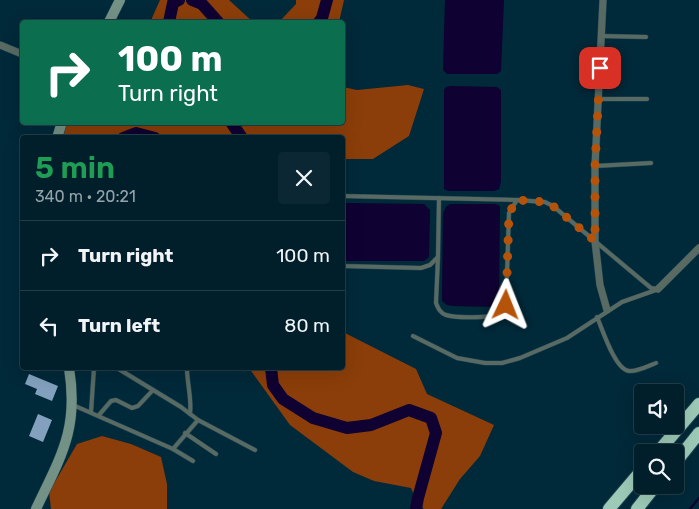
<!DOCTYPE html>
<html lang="en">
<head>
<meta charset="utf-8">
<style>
  :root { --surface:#001f2b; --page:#0a2733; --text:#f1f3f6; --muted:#95a2a9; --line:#223d47 }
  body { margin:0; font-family:Rubik,sans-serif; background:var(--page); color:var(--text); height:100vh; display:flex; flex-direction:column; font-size:19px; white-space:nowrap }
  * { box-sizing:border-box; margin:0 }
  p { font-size:16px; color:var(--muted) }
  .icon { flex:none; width:28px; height:28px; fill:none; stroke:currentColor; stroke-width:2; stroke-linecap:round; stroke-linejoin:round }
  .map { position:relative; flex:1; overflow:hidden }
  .drawer { position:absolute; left:20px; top:135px; width:325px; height:235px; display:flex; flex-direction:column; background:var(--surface); border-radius:5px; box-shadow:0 5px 20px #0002,0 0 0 1px var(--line) }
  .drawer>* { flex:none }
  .hud { position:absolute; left:20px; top:20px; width:325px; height:105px; border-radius:5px; box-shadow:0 5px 20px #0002,0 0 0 1px var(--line); background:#0b6e4f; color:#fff; overflow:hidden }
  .controls { position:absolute; left:634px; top:384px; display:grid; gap:10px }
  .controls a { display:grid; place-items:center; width:50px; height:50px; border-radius:5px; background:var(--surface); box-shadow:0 5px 20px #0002,0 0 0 1px var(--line); font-size:25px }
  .pin { position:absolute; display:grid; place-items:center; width:42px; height:42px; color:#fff; margin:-21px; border-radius:10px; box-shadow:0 2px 8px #0006 }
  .me { position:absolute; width:55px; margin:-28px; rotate:2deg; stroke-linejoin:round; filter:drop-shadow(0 0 4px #0008) }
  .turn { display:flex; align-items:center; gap:18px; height:105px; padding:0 15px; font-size:22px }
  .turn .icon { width:65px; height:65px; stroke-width:2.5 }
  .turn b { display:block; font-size:35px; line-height:42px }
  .round { display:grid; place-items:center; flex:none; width:52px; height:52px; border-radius:5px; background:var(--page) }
  .overview { display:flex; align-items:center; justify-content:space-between; height:85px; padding:0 15px }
  h1 { font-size:30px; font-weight:600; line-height:38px; color:#1e9e55 }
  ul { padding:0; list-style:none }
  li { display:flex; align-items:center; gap:15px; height:70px; padding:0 15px; border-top:1px solid var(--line) }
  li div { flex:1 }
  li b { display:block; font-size:19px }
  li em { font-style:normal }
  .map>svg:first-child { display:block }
  .forest { fill:#8b3e09 }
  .water { fill:#0f0131 }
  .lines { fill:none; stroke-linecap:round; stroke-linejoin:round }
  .stream { stroke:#0f0131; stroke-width:2 }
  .river { stroke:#0f0131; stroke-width:12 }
  .building { fill:#83a1be }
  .service-casing { stroke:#204655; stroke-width:5 }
  .minor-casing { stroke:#204655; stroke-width:8 }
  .secondary-casing { stroke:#204655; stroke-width:11 }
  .motorway-casing { stroke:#204655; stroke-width:14 }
  .service { stroke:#586a62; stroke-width:4 }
  .minor { stroke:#586a62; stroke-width:7 }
  .secondary { stroke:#749185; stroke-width:10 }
  .motorway { stroke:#9dcab7; stroke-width:12 }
  .route { stroke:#b45309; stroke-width:9; stroke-dasharray:0 16.2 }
</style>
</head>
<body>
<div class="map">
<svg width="699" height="509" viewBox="0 0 699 509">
  <rect width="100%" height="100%" fill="#002939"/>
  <g class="forest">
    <path d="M160 0H229L253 22H152V18Z"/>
    <path d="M296 0H344L339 22H279L296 4Z"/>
    <path d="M408 85 424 89 409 136 373 159H343L342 138 63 137 66 126 76 122H342L343 87 357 90Z"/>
    <path d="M343 332 416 369 427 394 494 425 480 456 460 479 441 509H424L417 502 411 488 374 481 353 472 290 425 249 368H342Z"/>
    <path d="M102 436 131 444 161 457 167 484V509H51L49 492 77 444Z"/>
  </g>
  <g class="water">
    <path d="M445 0H504L501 71 497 74H447L443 70Z"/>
    <path d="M451 86 497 87 501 90V181L499 189 494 191H448L444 189V90L446 87Z"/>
    <path d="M343 203 424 204 430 210 429 257 424 261H343Z"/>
    <path d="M450 204H496L500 206 499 303 497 307 453 306 447 305 442 301 443 214 446 207Z"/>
  </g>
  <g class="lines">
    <path class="stream" d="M690 509 699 498"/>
    <g class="river">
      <path d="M192 0 202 4 218 22"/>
      <path d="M169 22 173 3 179 0"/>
      <path d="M319 22 322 18 327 0"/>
      <path d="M231 122 242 138"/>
      <path d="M123 138 136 133 155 138"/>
      <path d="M271 368 273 385 283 399 313 418 347 428 371 425 409 410 431 418 436 433 418 498 416 509"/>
    </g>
  </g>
  <g class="building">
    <path d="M29 374 58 386 52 401 35 394 37 389 25 384Z"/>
    <path d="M38 414 52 420 43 442 29 436Z"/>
  </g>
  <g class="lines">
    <defs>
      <g id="service">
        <path d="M601 36 646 37"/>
        <path d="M598 99H647"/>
        <path d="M595 166 651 163"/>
        <path d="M342 196 517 200"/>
        <path d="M438 257 436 303C438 308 440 313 446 315 456 318 494 319 501 312 503 310 504 307 506 305L509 213 517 200 545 202 553 206 651 288 658 289"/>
        <path d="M342 266 421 268 430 265 438 257 439 198"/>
        <path d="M597 317C602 328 615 370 629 371 637 372 648 366 656 363"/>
        <path d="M413 336 457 358 485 363H502L520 358 567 338 622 302 656 290"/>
        <path d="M187 368C187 384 192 398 190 414"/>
        <path d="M73 405 173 449 198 420 181 407 117 368"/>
        <path d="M91 412 94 368"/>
        <path d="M99 415 111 401 116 400 132 408 138 406 153 390"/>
        <path d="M198 420 255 450"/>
        <path d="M185 433 216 454"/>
        <path d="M173 449 193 461"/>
      </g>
      <g id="minor">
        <path d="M603 0 595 166V241L600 285 607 310"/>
        <path d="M0 45 22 54"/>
        <path d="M658 289 699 248"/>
      </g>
      <g id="secondary">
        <path d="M109 22 120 0"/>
        <path d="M57 138 62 122"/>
        <path d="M36 509C61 456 79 429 69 368"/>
      </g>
      <g id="motorway">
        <path d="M658 452 699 404"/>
        <path d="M675 463 699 433"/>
        <path d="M609 509 642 470"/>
        <path d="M637 509 656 485"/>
      </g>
    </defs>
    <use href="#service" class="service-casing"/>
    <use href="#minor" class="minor-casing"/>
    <use href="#secondary" class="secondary-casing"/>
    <use href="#motorway" class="motorway-casing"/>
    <use href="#service" class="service"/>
    <use href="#minor" class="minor"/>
    <use href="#secondary" class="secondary"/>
    <use href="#motorway" class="motorway"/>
  </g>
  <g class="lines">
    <path class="route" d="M506 305 509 213 517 200 545 202 553 206 595 241V166L600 68"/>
  </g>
</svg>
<div class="controls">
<a><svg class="icon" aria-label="sound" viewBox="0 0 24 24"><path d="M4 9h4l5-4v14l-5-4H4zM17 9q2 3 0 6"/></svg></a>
<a><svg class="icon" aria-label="search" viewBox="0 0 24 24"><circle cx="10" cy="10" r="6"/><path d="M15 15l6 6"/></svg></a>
</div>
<div class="pin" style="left:600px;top:68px;background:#d93025"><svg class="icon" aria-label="arrive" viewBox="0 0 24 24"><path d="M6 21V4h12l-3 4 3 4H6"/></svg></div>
<svg class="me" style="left:506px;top:305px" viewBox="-20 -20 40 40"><path d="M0-17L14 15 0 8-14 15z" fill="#b45309" stroke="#fff" stroke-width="4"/></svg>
<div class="hud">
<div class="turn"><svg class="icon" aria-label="right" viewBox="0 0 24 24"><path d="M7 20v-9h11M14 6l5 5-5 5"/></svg><div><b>100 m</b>Turn right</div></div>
</div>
<section class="drawer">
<div class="overview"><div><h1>5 min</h1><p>340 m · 20:21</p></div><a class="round"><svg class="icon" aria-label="close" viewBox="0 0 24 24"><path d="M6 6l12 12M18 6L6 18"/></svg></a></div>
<ul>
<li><svg class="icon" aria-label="right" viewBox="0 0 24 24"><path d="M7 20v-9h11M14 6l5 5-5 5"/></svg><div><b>Turn right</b></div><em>100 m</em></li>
<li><svg class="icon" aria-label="left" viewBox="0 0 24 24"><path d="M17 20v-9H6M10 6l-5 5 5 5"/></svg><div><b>Turn left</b></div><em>80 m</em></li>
</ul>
</section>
</div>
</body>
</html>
